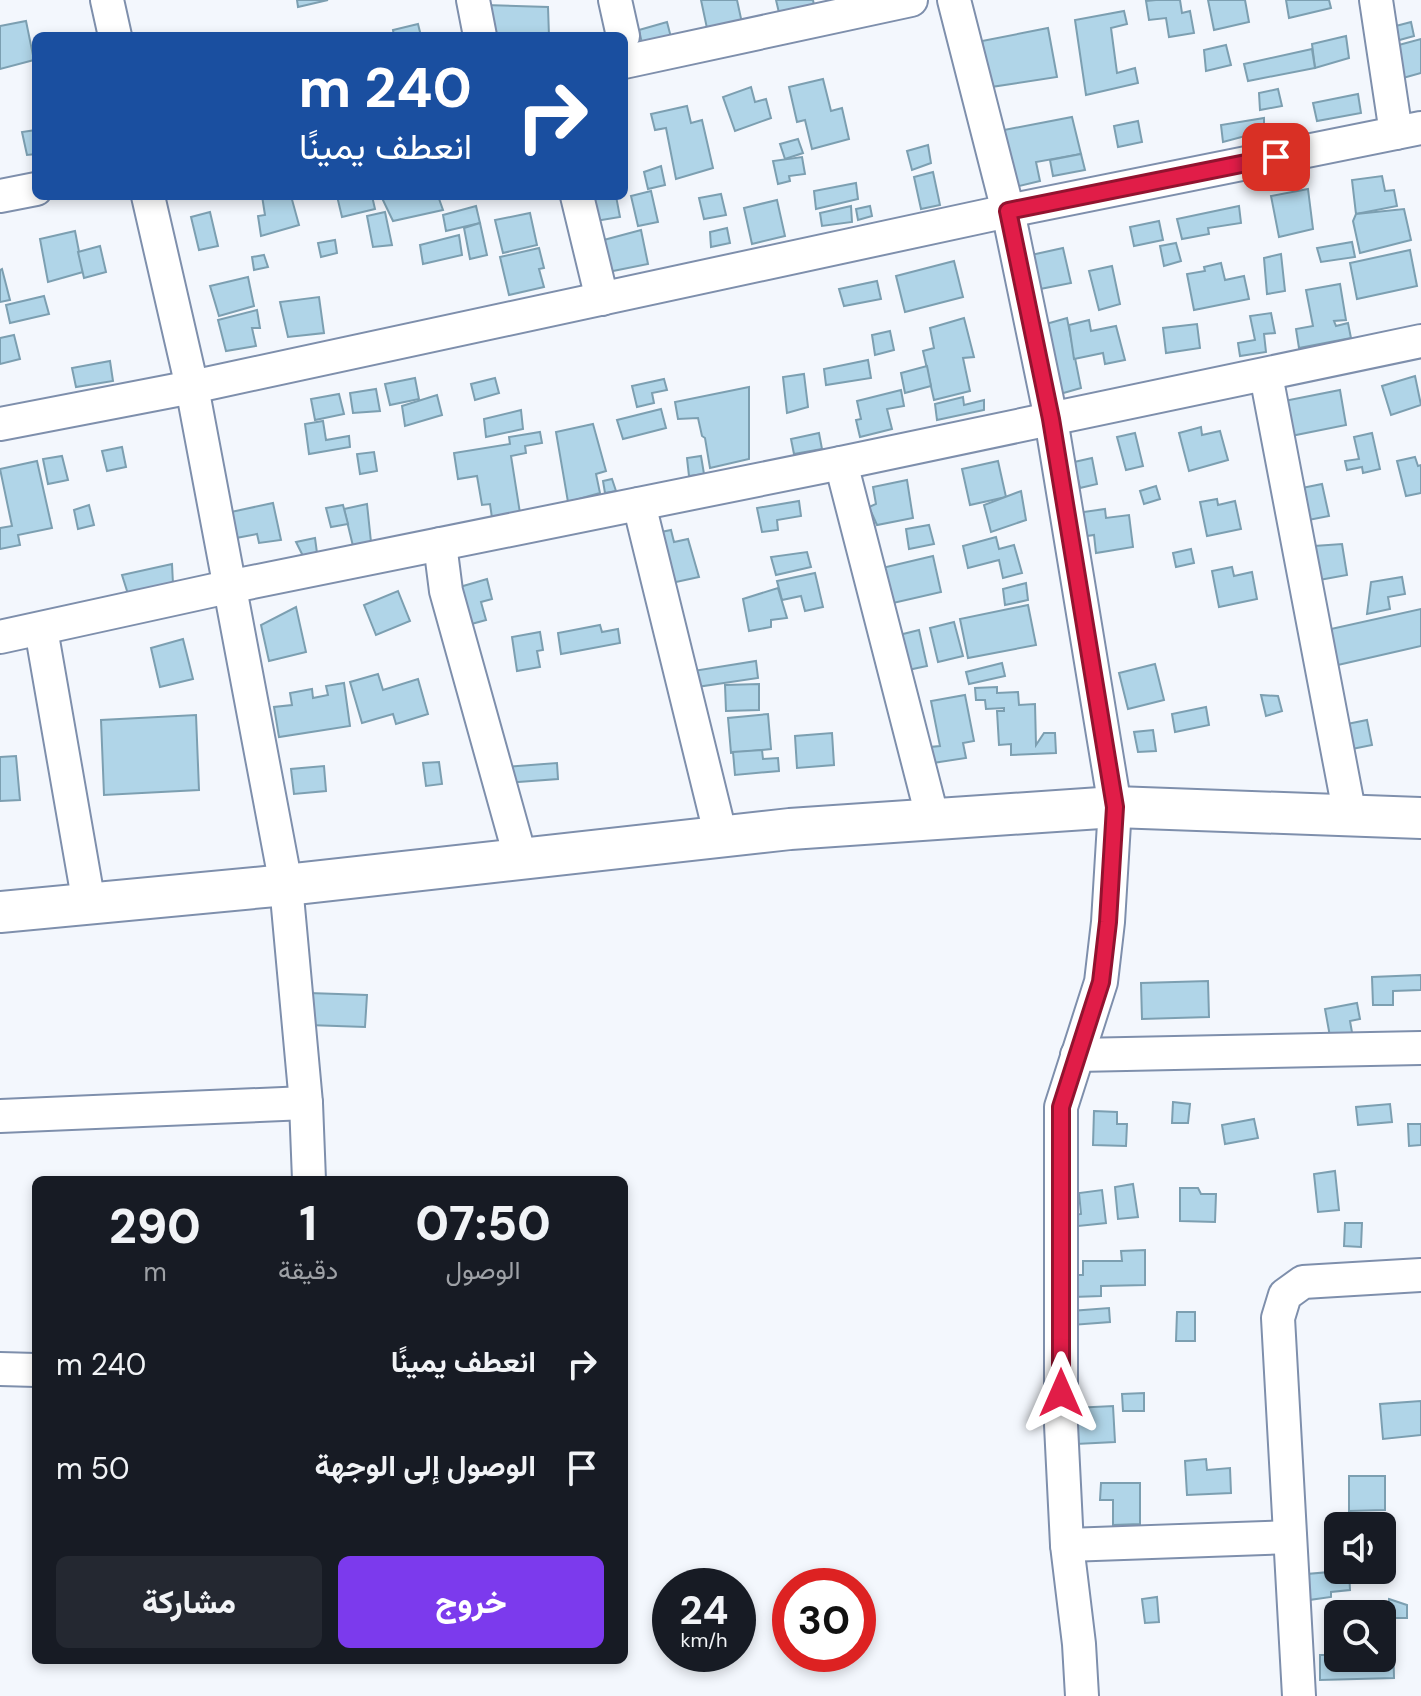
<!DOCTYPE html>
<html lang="ar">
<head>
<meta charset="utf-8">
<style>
  :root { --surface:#171b24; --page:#242831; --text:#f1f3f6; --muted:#9ea1a6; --accent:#7c3aed }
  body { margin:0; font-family:"DM Sans",Vazirmatn,sans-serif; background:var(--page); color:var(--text); direction:rtl; height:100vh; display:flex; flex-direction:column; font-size:30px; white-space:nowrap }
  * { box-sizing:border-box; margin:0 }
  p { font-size:26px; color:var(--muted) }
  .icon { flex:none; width:44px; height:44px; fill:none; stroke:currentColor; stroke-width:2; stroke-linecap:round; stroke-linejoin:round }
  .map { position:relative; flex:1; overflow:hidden; direction:ltr }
  .drawer { position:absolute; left:32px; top:1176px; width:596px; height:488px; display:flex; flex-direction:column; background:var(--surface); border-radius:12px; box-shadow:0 4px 12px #0003; direction:rtl }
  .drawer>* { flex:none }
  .guide { position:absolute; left:32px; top:32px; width:596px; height:168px; border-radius:12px; box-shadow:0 4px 12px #0003; direction:rtl; background:#1a4fa0; color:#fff; overflow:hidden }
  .buttons { position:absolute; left:1324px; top:1512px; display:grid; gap:16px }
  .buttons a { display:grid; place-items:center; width:72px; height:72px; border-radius:12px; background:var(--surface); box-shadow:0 4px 12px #0003; font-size:40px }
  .speed { position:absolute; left:652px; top:1568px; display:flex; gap:16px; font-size:40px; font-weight:700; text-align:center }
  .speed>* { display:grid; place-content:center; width:104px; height:104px; border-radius:50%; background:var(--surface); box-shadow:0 4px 12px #0003; line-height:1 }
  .speed small { font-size:20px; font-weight:400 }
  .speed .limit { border:12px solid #d22; background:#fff; color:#111 }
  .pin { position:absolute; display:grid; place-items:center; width:68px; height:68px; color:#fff; margin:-34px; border-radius:16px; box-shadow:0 4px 12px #0006 }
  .me { position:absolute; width:88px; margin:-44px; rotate:0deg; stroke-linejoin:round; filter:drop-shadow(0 0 6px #0008) }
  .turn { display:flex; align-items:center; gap:28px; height:168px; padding:0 24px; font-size:36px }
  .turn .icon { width:104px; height:104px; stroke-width:2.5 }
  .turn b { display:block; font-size:56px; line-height:68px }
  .eta { display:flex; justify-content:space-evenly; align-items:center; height:136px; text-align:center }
  .eta b { font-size:48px; font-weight:800; line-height:56px }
  .cta { display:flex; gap:16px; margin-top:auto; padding:16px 24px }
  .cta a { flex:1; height:92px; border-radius:12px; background:var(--accent); color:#fff; font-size:32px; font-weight:800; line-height:92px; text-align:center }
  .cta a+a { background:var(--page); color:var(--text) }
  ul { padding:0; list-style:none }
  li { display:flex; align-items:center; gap:24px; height:104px; padding:0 24px }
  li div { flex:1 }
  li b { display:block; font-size:30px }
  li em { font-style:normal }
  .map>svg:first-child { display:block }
  .building { fill:#b0d5e8; stroke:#7c9fb1; stroke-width:2 }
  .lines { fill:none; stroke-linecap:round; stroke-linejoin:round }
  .minor-casing { stroke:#7e8fac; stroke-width:36 }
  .tertiary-casing { stroke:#7e8fac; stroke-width:44 }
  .minor { stroke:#fff; stroke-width:32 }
  .tertiary { stroke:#fff; stroke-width:40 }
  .route-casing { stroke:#92132f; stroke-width:20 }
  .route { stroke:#e11d48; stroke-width:14 }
</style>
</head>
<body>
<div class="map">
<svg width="1421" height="1696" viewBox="0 0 1421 1696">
  <rect width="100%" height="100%" fill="#f3f7fd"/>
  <g class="building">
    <path d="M297 0H328L298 7Z"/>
    <path d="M701 0H737L742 23 708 33Z"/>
    <path d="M776 0H813L815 10 780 17Z"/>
    <path d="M1156 0H1180L1182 13 1190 11 1194 33 1169 37 1166 18 1149 20 1146 1Z"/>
    <path d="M1208 0H1245L1249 22 1214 30Z"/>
    <path d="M1286 0H1329L1331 8 1289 18Z"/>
    <path d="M485 5 548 7 549 36H490Z"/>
    <path d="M1124 11 1127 24 1111 28 1117 73 1135 68 1138 83 1086 95 1075 20Z"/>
    <path d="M26 21 34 60 0 69V26Z"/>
    <path d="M667 22 673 45 644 52 639 30Z"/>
    <path d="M1411 22 1414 36 1396 41 1392 27Z"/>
    <path d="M418 24 421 36H394L393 30Z"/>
    <path d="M1048 28 1057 77 991 87 982 41Z"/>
    <path d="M1346 36 1349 58 1315 68 1312 44Z"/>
    <path d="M1421 39V73L1403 78 1395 46Z"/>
    <path d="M1226 45 1231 65 1206 71 1204 50Z"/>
    <path d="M1312 49 1315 68 1248 81 1244 64Z"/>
    <path d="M823 79 831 111 842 108 849 139 812 149 805 120 797 122 789 87Z"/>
    <path d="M751 87 755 102 766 99 771 118 735 131 723 97Z"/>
    <path d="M1278 89 1282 106 1260 110 1259 93Z"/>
    <path d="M1358 94 1361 113 1317 121 1313 103Z"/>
    <path d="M687 106 691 123 702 120 713 168 676 179 666 128 655 130 651 114Z"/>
    <path d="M1072 117 1081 154 1036 162 1040 181 1011 188 999 131Z"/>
    <path d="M1264 118V131L1223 142 1221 125Z"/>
    <path d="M1138 121 1142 142 1118 147 1114 126Z"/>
    <path d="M36 130V154L27 155 22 132Z"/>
    <path d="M798 139 803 153 785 159 780 144Z"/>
    <path d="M928 145 931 163 912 170 907 151Z"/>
    <path d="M1081 154 1085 170 1053 176 1050 160Z"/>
    <path d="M802 157 805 174 789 176 790 181 778 184 773 161Z"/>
    <path d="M661 166 665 185 648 189 644 172Z"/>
    <path d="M933 172 940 205 921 209 914 177Z"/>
    <path d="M1382 176 1385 191 1394 190 1397 206 1356 214 1352 180Z"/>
    <path d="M856 183 858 199 816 209 814 191Z"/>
    <path d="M1308 189 1313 229 1279 237 1271 196Z"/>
    <path d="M651 191 658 222 638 226 631 196Z"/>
    <path d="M721 194 726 215 704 219 699 198Z"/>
    <path d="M262 196H291L299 225 261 236 258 216 265 215Z"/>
    <path d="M337 196H372L375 209 342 217Z"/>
    <path d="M381 196H438L443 210 393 221Z"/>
    <path d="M573 196H595V199L616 196 620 217 577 224Z"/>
    <path d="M777 200 785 236 752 244 744 208Z"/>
    <path d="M476 206 480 223 446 231 443 215Z"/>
    <path d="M851 206 852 222 822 226 820 213Z"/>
    <path d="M870 206 872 216 858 220 856 209Z"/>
    <path d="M1239 206 1241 223 1208 228 1209 234 1182 239 1177 219Z"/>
    <path d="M1404 209 1411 240 1360 253 1353 221 1356 214Z"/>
    <path d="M210 212 218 246 199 250 191 217Z"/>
    <path d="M385 212 392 245 373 247 367 216Z"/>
    <path d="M530 213 537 245 503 253 495 220Z"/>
    <path d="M1159 221 1163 240 1134 246 1130 227Z"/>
    <path d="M480 223 487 255 470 259 464 228Z"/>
    <path d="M727 228 730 243 711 247 710 232Z"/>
    <path d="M641 230 648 264 593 275 585 245Z"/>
    <path d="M75 231 83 272 48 282 40 239Z"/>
    <path d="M459 235 462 255 423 264 420 245Z"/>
    <path d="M335 240 337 253 321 257 318 243Z"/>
    <path d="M1352 242 1355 257 1321 262 1317 248Z"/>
    <path d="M1176 243 1181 261 1164 266 1160 246Z"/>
    <path d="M100 246 106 272 84 278 78 252Z"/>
    <path d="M539 248 544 268 539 269 544 287 509 295 500 257Z"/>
    <path d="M1063 248 1071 283 1035 290 1031 255Z"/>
    <path d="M1410 250 1417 286 1357 299 1350 263Z"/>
    <path d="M1281 254 1285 291 1267 294 1264 258Z"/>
    <path d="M264 255 268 267 254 270 252 257Z"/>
    <path d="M954 261 963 297 905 312 896 276Z"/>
    <path d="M1221 263 1225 280 1244 276 1249 299 1194 310 1187 274 1205 271 1204 267Z"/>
    <path d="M1112 266 1120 304 1099 310 1089 271Z"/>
    <path d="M2 269 10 300 0 302V270Z"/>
    <path d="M248 277 254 306 219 316 210 286Z"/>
    <path d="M877 281 881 299 844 306 839 289Z"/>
    <path d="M1340 284 1346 320 1334 321 1336 326 1348 323 1351 338 1299 348 1296 329 1313 326 1306 290Z"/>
    <path d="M44 296 49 314 10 323 6 305Z"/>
    <path d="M319 297 324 333 288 337 280 302Z"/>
    <path d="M257 310 260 328H252L256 346 226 351 218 320Z"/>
    <path d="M1271 313 1275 333 1264 334 1266 352 1240 356 1238 343 1255 340 1250 316Z"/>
    <path d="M964 318 974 357 963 358 970 391 934 400 923 351 934 348 930 328Z"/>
    <path d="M1067 318 1081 388 1060 394 1046 324Z"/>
    <path d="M1089 320 1091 331 1116 326 1125 360 1105 364 1103 353 1074 359 1069 325Z"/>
    <path d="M1197 324 1200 348 1166 353 1163 328Z"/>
    <path d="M890 331 894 350 875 355 872 335Z"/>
    <path d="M14 335 20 359 0 364V338Z"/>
    <path d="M868 360 871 378 826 385 824 369Z"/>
    <path d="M110 361 113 381 76 387 72 368Z"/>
    <path d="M927 366 931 386 905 393 901 373Z"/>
    <path d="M804 374 808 407 787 413 783 377Z"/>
    <path d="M1415 376 1421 405 1391 415 1382 386Z"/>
    <path d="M415 378 419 399 390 405 385 384Z"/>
    <path d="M495 378 499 393 475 400 471 384Z"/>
    <path d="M664 379 667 390 652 393 654 403 637 407 632 386Z"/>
    <path d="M749 387V459L710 468 705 438 702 436 698 418 678 419 675 402Z"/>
    <path d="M376 389 380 411 353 413 350 393Z"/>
    <path d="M901 390 904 406 887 409 892 429 860 437 856 420 861 419 857 401Z"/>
    <path d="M1340 390 1346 425 1281 438 1274 403Z"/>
    <path d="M339 394 344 414 315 420 311 399Z"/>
    <path d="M437 395 442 415 405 426 402 406Z"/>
    <path d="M963 397 964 405 984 400V410L937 420 935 404Z"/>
    <path d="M661 409 666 428 623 439 617 420Z"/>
    <path d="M521 410 523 429 486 437 484 419Z"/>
    <path d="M323 421 326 440 349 436 350 447 309 454 305 424Z"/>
    <path d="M593 424 606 471 596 474 600 493 568 502 556 432Z"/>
    <path d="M1201 427 1202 435 1220 431 1228 460 1189 471 1179 433Z"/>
    <path d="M540 432 542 443 525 446 526 453 511 456 520 513 492 518 490 504 482 505 477 476 458 479 454 453 510 444 509 437Z"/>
    <path d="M819 433 822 449 794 454 791 439Z"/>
    <path d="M1135 433 1143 466 1126 470 1117 437Z"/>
    <path d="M1372 433 1380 469 1363 473 1362 467 1347 470 1345 461 1359 459 1354 437Z"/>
    <path d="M122 447 126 467 107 471 102 451Z"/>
    <path d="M374 452 377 471 360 474 357 454Z"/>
    <path d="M62 456 68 480 48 484 43 459Z"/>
    <path d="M701 456 704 474 689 476 687 458Z"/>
    <path d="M1415 457 1418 466 1421 465V493L1406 496 1397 461Z"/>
    <path d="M1092 458 1097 484 1080 488 1074 462Z"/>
    <path d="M37 461 52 528 18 535 20 545 0 549V528L12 526 0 469Z"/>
    <path d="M998 461 1006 497 970 505 962 469Z"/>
    <path d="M612 479 616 491 605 493 603 481Z"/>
    <path d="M907 480 913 518 877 525 869 507 876 504 873 487Z"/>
    <path d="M1322 484 1329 516 1298 522 1292 490Z"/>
    <path d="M1156 486 1160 499 1144 504 1140 491Z"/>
    <path d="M1021 491 1026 520 991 532 984 505Z"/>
    <path d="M1217 499 1218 505 1235 501 1241 529 1207 536 1200 502Z"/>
    <path d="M799 501 801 516 777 520 778 530 762 532 757 508Z"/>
    <path d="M273 503 281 540 259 543 257 534 236 538 231 512Z"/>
    <path d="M367 504 371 542 353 546 344 509Z"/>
    <path d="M89 505 94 525 78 529 74 510Z"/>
    <path d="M343 505 348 524 331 527 326 508Z"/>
    <path d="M1105 509 1106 518 1129 515 1133 547 1096 553 1094 535 1073 538 1069 514Z"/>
    <path d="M929 525 934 544 909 549 906 529Z"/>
    <path d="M671 530 674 542 688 539 699 577 662 585 651 534Z"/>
    <path d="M996 537 999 549 1014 545 1022 573 1003 578 999 560 968 568 963 546Z"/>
    <path d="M315 538 317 553 303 556 296 542Z"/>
    <path d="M1342 544 1347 575 1308 582 1300 547Z"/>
    <path d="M1191 549 1194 563 1176 567 1173 553Z"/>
    <path d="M807 552 811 567 776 575 771 557Z"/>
    <path d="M933 556 941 592 880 606 882 568Z"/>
    <path d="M172 564 173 584 128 594 122 575Z"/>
    <path d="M1232 567 1234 576 1252 572 1257 599 1219 607 1212 571Z"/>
    <path d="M815 573 823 607 805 611 801 596 782 600 777 581Z"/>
    <path d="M1402 577 1405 594 1388 597 1390 609 1367 614 1371 582Z"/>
    <path d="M487 579 492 599 481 602 486 620 457 628 446 591Z"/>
    <path d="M1026 583 1028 600 1005 605 1003 589Z"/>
    <path d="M778 588 787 618 771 620V627L749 631 743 599Z"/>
    <path d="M398 591 410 621 376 635 364 605Z"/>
    <path d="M1028 605 1036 645 968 658 960 619Z"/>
    <path d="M296 607 306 652 269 661 261 625Z"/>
    <path d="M1421 609V646L1329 667 1322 631Z"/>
    <path d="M954 622 963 656 938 662 930 628Z"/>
    <path d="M600 625 602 632 618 629 620 643 561 654 558 633Z"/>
    <path d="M919 630 927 666 908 670 899 635Z"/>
    <path d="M540 632 543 650 537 651 540 667 517 671 512 637Z"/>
    <path d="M183 639 193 679 160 687 151 648Z"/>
    <path d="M756 661 758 678 690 688 687 672Z"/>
    <path d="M1002 663 1005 676 969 684 966 672Z"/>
    <path d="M1155 664 1164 700 1128 709 1119 673Z"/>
    <path d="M378 674 383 690 418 679 428 714 396 724 393 714 362 723 350 682Z"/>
    <path d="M344 683 350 726 279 737 274 707 292 705 290 693 312 689 313 698 328 695 326 686Z"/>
    <path d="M759 684V710L726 711 725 685Z"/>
    <path d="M997 687V693L1018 692 1019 705 1035 704 1036 745 1044 733H1055L1056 753 1011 755V744L999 745 997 711H1004V708L986 709 985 700H976L975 688Z"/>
    <path d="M965 695 974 741 963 743 966 758 933 763 930 747 940 746 931 701Z"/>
    <path d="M1261 695 1278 696 1282 711 1266 716Z"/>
    <path d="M1206 707 1209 725 1175 732 1172 714Z"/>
    <path d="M768 714 771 749 731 753 728 718Z"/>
    <path d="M196 715 199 790 104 795 101 720Z"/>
    <path d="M1367 720 1372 745 1342 751 1337 726Z"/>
    <path d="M1153 730 1156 751 1138 752 1134 732Z"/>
    <path d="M832 733 834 765 797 768 795 736Z"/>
    <path d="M762 750 763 759 778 758 779 771 735 775 733 752Z"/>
    <path d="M16 756 20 800 0 801V757Z"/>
    <path d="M439 762 442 784 426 786 423 763Z"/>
    <path d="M557 763 558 779 505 783 504 767Z"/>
    <path d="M324 766 326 791 294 794 291 769Z"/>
    <path d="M1421 975V990L1393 991V1005H1373L1372 977Z"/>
    <path d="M1208 981 1209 1017 1142 1019 1141 983Z"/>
    <path d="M309 993 367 995 365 1027 308 1025Z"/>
    <path d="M1357 1003 1360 1019 1350 1021 1353 1038 1331 1042 1325 1009Z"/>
    <path d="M1173 1102 1190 1104 1188 1123H1172Z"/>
    <path d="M1390 1104 1392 1122 1358 1125 1356 1107Z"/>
    <path d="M1094 1111 1117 1112V1124H1127L1126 1146 1093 1145Z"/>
    <path d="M1254 1119 1258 1138 1225 1144 1222 1125Z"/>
    <path d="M1408 1124H1421V1145L1409 1146Z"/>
    <path d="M1335 1171 1339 1210 1318 1212 1314 1174Z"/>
    <path d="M1133 1184 1138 1217 1118 1219 1115 1187Z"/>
    <path d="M1180 1188H1198L1201 1194H1216L1215 1222 1180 1221Z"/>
    <path d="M1102 1190 1106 1223 1069 1227 1068 1216 1081 1214 1079 1193Z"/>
    <path d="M1345 1223H1362L1361 1247 1344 1246Z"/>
    <path d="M1145 1250V1285L1101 1286V1296L1073 1297 1068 1275H1083V1261H1122L1121 1251Z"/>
    <path d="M1109 1308 1110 1322 1072 1325 1071 1311Z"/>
    <path d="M1177 1312H1195V1341H1176Z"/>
    <path d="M1144 1393V1411H1123L1122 1394Z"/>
    <path d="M1421 1401V1435L1383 1439 1380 1404Z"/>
    <path d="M1113 1406 1115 1442 1076 1444 1074 1408Z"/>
    <path d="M1206 1459 1207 1470 1230 1468 1231 1493 1187 1495 1185 1461Z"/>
    <path d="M1349 1476H1385V1510L1349 1511Z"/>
    <path d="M1101 1483H1140V1524L1113 1525V1500H1100Z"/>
    <path d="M1338 1553V1570H1349L1350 1590 1331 1592V1597L1309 1600 1307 1574 1329 1572 1327 1554Z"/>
    <path d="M1157 1597 1159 1622 1145 1623 1142 1599Z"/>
    <path d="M1389 1599 1407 1605V1618H1388Z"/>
    <path d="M1382 1637H1393L1394 1678 1320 1680V1655H1338V1658H1382Z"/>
  </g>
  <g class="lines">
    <defs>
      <g id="minor">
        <path d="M107 0 115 36"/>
        <path d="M473 0 480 36"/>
        <path d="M615 0 623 36"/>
        <path d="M954 0 1008 211 1051 419 1115 807 1108 922 1101 982 1061 1107V1425L1067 1545 1079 1644 1082 1696"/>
        <path d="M1376 0 1396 133"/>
        <path d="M624 62 911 0"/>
        <path d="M0 196 36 189"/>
        <path d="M148 196 192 387 286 885 306 1103 309 1180"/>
        <path d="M577 196 602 299"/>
        <path d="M1266 375 1350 816"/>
        <path d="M0 424 192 387 1008 211 1421 128"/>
        <path d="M841 463 933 820"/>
        <path d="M639 504 721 837"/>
        <path d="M440 544 446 591 521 860"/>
        <path d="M41 629 89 904"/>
        <path d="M0 637 228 587 841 463 1421 341"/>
        <path d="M1077 1055 1421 1048"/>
        <path d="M0 1116 306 1103"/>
        <path d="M0 1369 36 1370"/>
        <path d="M1067 1545 1290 1537"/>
        <path d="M1299 1696 1278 1318 1285 1295 1303 1282 1421 1275"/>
      </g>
      <path id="tertiary" d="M0 912 286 885 790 829 1115 807 1421 818"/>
    </defs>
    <use href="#minor" class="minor-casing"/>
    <use href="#tertiary" class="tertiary-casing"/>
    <use href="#minor" class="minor"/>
    <use href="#tertiary" class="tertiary"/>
  </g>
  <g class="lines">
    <defs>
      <path id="route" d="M1061 1393V1107L1101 982 1108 922 1115 807 1051 419 1008 211 1276 157"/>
    </defs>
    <use href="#route" class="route-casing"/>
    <use href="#route" class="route"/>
  </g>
</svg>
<div class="buttons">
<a><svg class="icon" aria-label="sound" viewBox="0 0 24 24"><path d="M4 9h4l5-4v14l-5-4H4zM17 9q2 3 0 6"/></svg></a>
<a><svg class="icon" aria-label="search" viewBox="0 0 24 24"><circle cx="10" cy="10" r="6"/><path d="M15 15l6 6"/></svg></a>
</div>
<div class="speed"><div>24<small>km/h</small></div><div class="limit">30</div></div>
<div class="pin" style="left:1276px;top:157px;background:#d93025"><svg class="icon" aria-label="arrive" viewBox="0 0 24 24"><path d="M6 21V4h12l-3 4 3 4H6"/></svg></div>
<svg class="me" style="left:1061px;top:1393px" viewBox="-20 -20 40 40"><path d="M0-17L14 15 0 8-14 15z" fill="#e11d48" stroke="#fff" stroke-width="4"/></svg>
<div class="guide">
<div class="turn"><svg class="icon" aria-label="right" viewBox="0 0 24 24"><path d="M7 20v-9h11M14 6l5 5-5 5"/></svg><div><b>240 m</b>انعطف يمينًا</div></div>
</div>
<section class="drawer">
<div class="eta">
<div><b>07:50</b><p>الوصول</p></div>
<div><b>1</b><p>دقيقة</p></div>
<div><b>290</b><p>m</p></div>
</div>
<ul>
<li><svg class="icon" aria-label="right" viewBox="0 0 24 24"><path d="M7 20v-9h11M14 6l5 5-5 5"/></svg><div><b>انعطف يمينًا</b></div><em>240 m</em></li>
<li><svg class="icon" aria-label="arrive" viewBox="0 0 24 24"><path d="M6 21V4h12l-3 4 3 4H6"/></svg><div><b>الوصول إلى الوجهة</b></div><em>50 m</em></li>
</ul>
<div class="cta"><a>خروج</a><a>مشاركة</a></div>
</section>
</div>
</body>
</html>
